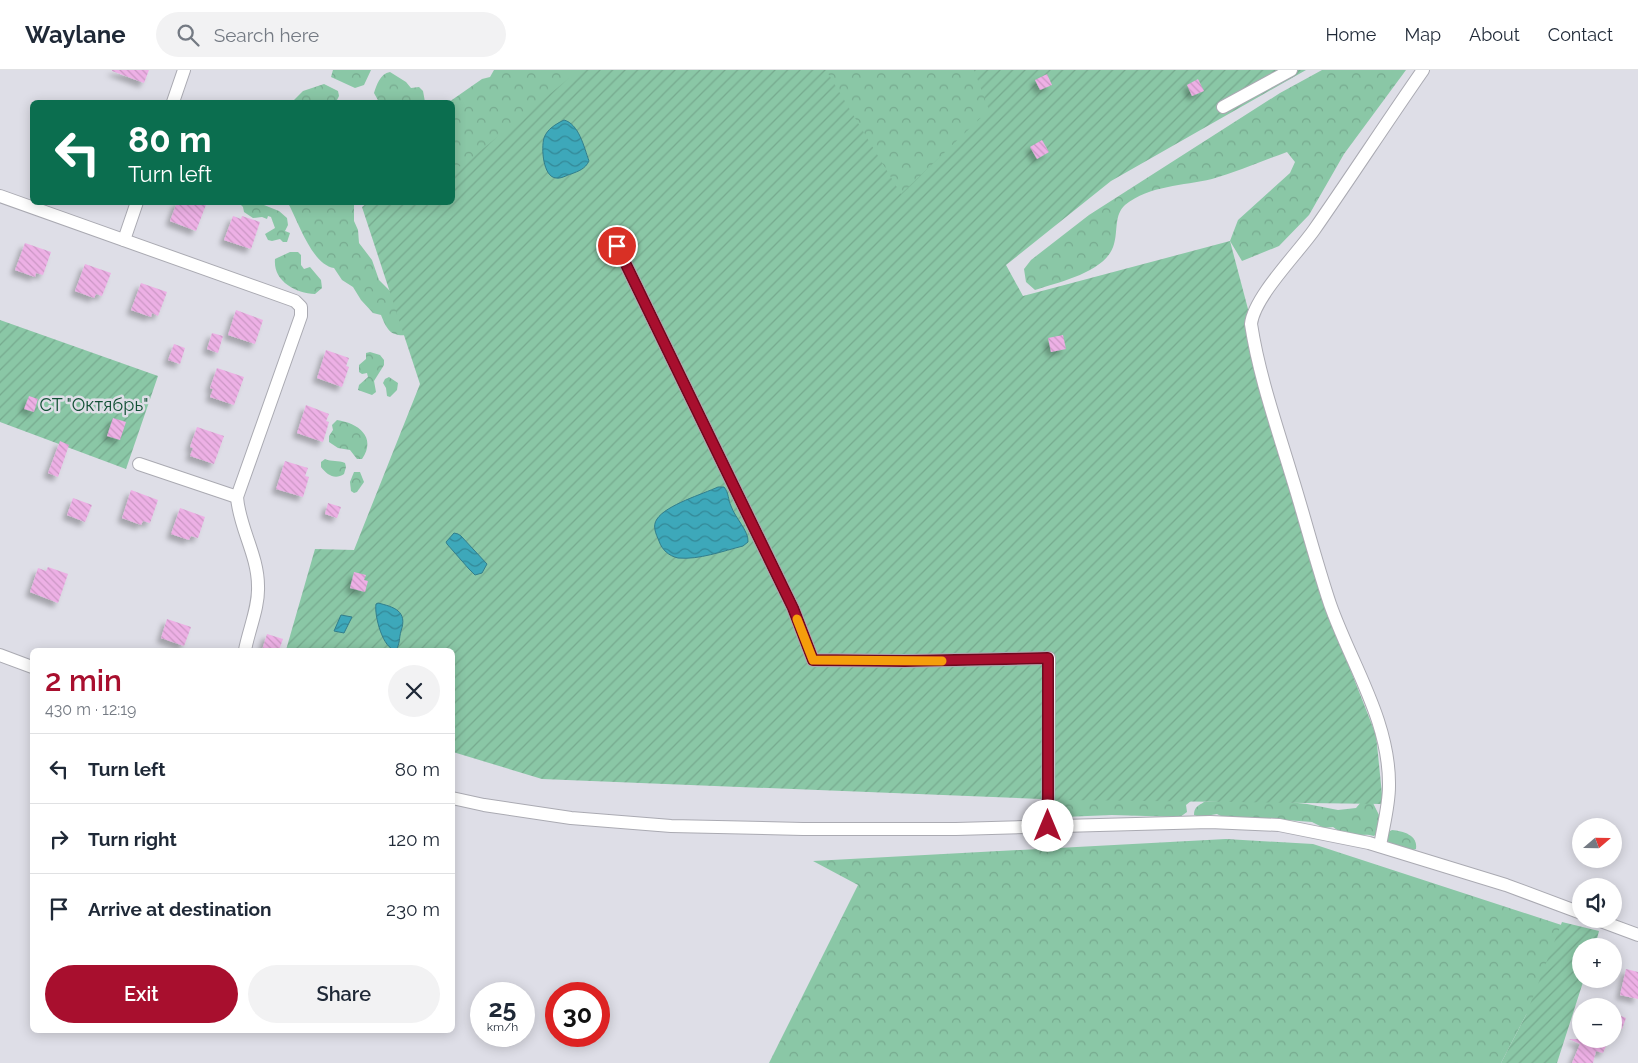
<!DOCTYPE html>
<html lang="en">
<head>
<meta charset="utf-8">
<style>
  :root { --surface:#fff; --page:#f2f2f3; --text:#1f2937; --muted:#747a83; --line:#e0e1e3; --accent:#a80f2e }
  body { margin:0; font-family:Raleway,sans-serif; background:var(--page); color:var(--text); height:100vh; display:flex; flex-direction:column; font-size:19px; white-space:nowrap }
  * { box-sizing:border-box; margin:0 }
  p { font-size:16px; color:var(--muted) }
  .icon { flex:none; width:28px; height:28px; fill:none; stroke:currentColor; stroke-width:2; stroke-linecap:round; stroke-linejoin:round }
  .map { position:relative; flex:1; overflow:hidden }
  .side { position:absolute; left:30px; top:578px; width:425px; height:385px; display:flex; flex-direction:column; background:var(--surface); border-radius:8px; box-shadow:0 2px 12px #0003 }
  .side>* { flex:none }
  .top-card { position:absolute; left:30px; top:30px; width:425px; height:105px; border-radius:8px; box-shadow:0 2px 12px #0003; background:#0b6e4f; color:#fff; overflow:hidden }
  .needle { width:32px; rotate:70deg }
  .buttons { position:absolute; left:1572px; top:748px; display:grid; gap:10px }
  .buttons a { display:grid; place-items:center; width:50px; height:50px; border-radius:50%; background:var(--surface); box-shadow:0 2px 12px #0003; font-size:25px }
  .speed { position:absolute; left:470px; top:912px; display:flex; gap:10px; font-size:25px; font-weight:700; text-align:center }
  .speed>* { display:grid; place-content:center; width:65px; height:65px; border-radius:50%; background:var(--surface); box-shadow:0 2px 12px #0003; line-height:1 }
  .speed small { font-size:12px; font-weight:400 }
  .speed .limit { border:8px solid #d22; background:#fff; color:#111 }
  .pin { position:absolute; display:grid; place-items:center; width:42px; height:42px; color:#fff; margin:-21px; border:2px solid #fff; border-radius:50%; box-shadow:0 1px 5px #0007 }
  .me { position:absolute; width:55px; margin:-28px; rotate:0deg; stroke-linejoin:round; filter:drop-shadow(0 0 4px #0008) }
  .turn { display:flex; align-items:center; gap:18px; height:105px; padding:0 15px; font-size:22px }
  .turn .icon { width:65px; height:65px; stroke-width:2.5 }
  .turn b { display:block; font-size:35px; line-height:42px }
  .round { display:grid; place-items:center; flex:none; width:52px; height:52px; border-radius:26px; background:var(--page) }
  .overview { display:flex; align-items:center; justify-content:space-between; height:85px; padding:0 15px }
  h1 { font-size:30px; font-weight:600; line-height:38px; color:var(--accent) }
  .primary-button { display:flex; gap:10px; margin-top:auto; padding:10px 15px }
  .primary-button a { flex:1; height:58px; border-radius:30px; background:var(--accent); color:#fff; font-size:20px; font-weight:600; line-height:58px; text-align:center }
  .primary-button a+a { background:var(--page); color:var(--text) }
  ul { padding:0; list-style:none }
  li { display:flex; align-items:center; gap:15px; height:70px; padding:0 15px; border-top:1px solid var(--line) }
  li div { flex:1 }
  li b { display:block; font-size:19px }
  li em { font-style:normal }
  header { display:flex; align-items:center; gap:30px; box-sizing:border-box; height:70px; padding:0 25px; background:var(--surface); border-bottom:1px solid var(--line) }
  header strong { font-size:24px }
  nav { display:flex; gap:28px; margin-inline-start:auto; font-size:18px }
  .search { width:350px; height:45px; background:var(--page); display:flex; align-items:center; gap:12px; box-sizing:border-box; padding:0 18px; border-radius:28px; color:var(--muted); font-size:19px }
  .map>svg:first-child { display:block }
  .forest { fill:url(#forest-crowns) }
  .garden { fill:url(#garden-furrows) }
  .water { fill:url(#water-waves); stroke:#337e8c }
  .building { fill:url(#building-back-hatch); filter:url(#shadow) }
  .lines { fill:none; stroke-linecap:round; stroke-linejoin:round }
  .street-casing { stroke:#aaaab2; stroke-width:14 }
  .street { stroke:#fff; stroke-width:12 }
  .route-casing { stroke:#6d0a1e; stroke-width:12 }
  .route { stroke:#a80f2e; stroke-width:9 }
  .slow { stroke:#f59e0b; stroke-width:9 }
  .labels { text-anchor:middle; stroke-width:5; stroke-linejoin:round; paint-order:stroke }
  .park-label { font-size:18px; fill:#135136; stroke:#dedee7 }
</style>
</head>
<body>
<header>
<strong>Waylane</strong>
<div class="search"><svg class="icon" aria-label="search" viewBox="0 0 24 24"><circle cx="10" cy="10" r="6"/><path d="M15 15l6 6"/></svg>Search here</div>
<nav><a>Home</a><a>Map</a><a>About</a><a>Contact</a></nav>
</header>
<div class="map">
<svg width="1638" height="993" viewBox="0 0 1638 993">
  <defs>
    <pattern id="forest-crowns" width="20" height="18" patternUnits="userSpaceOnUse" patternTransform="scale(1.25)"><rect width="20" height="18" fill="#8ac7a6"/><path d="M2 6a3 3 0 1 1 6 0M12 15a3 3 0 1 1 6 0" fill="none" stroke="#77aa8f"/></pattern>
    <pattern id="garden-furrows" width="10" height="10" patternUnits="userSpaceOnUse" patternTransform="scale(1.25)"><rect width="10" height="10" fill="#8ac7a6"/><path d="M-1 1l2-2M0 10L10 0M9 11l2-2" fill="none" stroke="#77aa8f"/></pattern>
    <pattern id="water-waves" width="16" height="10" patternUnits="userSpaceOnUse" patternTransform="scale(1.25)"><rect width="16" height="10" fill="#3da8ba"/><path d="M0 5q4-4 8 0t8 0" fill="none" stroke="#338897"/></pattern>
    <pattern id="building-back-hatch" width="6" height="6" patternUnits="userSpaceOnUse" patternTransform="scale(1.25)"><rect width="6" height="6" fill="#edb0e5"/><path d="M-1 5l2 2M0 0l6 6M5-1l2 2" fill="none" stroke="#cb97c4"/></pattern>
    <filter id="shadow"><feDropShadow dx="-4.5" dy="4.5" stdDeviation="2.5" flood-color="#0004"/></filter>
  </defs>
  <rect width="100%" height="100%" fill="#dedee7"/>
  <g class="forest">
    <path d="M333 0H371L364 15 355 18 331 7Z"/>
    <path d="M494 0H603L490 83 453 102 452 32H449L482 9 490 7Z"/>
    <path d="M799 0H989L994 39 926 175Z"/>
    <path d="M1322 0H1406L1344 84 1309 145 1279 176 1242 191 1230 171 1238 150 1290 103 1295 92 1287 82C1262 91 1237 102 1212 109 1183 116 1150 115 1125 135 1114 145 1118 161 1114 174 1107 202 1059 212 1035 220L1026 212 1024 199 1031 190 1089 145 1280 23Z"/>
    <path d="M390 2 406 12 411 18 419 17 423 21 425 32H379L374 23C377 14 380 4 390 2Z"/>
    <path d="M324 14 338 21 339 26 336 32H292L303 21Z"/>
    <path d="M239 133H262L264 135 279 141 287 148 288 155 285 161 290 163 287 172H283L280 169 272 171 268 170 265 164 275 158 271 147 268 146 267 149 262 147 253 148 244 142 243 137Z"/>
    <path d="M288 133H354V151L358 160 359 173 372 190 379 210 398 229 415 265C394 266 389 266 381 245L373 243 361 230 353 217 342 210 334 198C312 195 298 151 288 133Z"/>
    <path d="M290 182H298L301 185V195L304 199 310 197 321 210 322 218 315 224C295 223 273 211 275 189Z"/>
    <path d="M370 282 380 285 384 290V295L374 311 376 322 372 325 358 320 359 315 368 307 367 303 362 304 359 302V295L366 289V283Z"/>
    <path d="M389 307 398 313 397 320 390 327 387 326 386 318 383 313 385 309Z"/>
    <path d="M337 350C358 353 377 367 362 389H357L350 380 338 378 329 372V366L333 360 332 355Z"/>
    <path d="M325 389C332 392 338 390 345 393L346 397 344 404C335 410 327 405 321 397V392Z"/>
    <path d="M354 402H360L364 412 357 422 354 423 351 421 350 412Z"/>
    <path d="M1052 725 1191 731 1186 735 1187 742 1180 747 1112 745 1063 747 1054 738Z"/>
    <path d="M1262 729 1307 734 1338 740 1356 738 1362 731 1373 733 1380 747 1379 761 1374 766C1368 764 1363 765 1357 765 1350 764 1348 760 1340 762L1333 757 1324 758 1312 752 1260 748C1247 754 1229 751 1217 744L1200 747 1194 745C1194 737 1198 736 1204 732Z"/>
    <path d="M1392 760C1403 761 1418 765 1416 779L1410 781 1390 775 1386 768 1385 764Z"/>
    <path d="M1226 769 1313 774 1592 865 1581 876 1526 945 1501 993H769L858 815 813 791Z"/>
  </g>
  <g class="garden">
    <path d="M579 0H826L901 124 989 40 974 0H1306L1111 111 1006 195 1023 226 1230 171 1329 545 1376 665 1383 734 1066 730 542 709 453 682 452 580H286L315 479 354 480 420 314 362 137 367 133 452 132 453 97 462 96Z"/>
    <path d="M0 250 158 306 126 399 0 352Z"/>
    <path d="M1562 852 1599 861 1595 876H1581V909H1584L1557 993H1501L1526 945Z"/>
  </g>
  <g class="water">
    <path d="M564 50C579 54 584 77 589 91 585 99 579 101 571 104 567 105 561 109 556 108 543 107 541 78 544 68 547 59 556 54 564 50Z"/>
    <path d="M718 417H724C729 423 728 430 731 436 735 448 749 461 748 472L743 476C723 481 699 490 678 488 669 486 662 480 659 471 656 464 652 456 657 449 666 435 703 424 718 417Z"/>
    <path d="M454 463 458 464 461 466 487 494 482 503 475 505 469 499 447 474 446 472Z"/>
    <path d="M378 533C394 537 408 541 401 561 399 568 400 574 396 580 383 580 374 545 376 534Z"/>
    <path d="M341 545 352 547 344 563 334 561Z"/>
  </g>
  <g class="building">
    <path d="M112 0H149L144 13 112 1Z"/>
    <path d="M1047 4 1052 15 1040 20 1035 10Z"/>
    <path d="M1198 9 1204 21 1192 26 1187 15Z"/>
    <path d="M1042 70 1049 82 1037 89 1030 77Z"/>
    <path d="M177 132H207L196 161 170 151Z"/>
    <path d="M233 146 241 149 242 146 260 152 251 179 224 170Z"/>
    <path d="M25 173 51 182 43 205 36 203 35 207 15 200Z"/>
    <path d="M85 194 111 203 102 226 96 224 94 228 75 221Z"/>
    <path d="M141 213 167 222 158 246 152 243 151 247 131 240Z"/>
    <path d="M236 240 263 250 255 274 228 265Z"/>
    <path d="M212 263 223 266 218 283 207 279Z"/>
    <path d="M1063 265 1066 279 1051 282 1048 268Z"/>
    <path d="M174 274 185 278 180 294 168 290Z"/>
    <path d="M326 280 349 288 346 296 349 297 342 317 317 308Z"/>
    <path d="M217 298 244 307 234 335 210 327 213 319 210 318Z"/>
    <path d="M29 326 38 329 34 342 24 339Z"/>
    <path d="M306 335 329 344 326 351 329 352 323 372 297 363Z"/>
    <path d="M113 348 126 352 120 370 107 366Z"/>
    <path d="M197 357 224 366 214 394 190 386 193 378 190 377Z"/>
    <path d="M60 371 69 375 58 407 48 403Z"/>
    <path d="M285 391 308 398 305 406 309 407 303 427 276 419Z"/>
    <path d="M131 420 158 430 150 453 143 451 141 455 122 448Z"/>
    <path d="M73 428 92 435 85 452 67 445Z"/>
    <path d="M328 433 341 437 337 448 325 444Z"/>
    <path d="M180 438 205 447 198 468 191 466 189 470 171 464Z"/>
    <path d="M48 497 68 504 58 533 30 522 38 498 46 501Z"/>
    <path d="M354 502 366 505 364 510 368 511 365 522 350 518Z"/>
    <path d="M167 549 191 557 184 576 161 568Z"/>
    <path d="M267 564 283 569 279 580H262Z"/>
    <path d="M1626 899 1638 902V929L1620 925Z"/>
    <path d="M1614 943 1626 948 1622 959 1614 955Z"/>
    <path d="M1569 969H1609L1603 983 1596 981 1593 993H1572L1580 974Z"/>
  </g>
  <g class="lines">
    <defs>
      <g id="street">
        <path d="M173 32 184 0"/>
        <path d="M1223 37 1291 0"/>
        <path d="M0 126 295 231 301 237V246L237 427C239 457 258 485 258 516 259 537 249 559 245 580"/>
        <path d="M124 170 137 132"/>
        <path d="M617 176 793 538 813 590 905 591 1049 588 1048 756"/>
        <path d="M139 394 237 427"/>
        <path d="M0 585 32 597"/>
        <path d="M452 728 484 735 571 748 671 756 803 759H956L1210 752 1279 755 1369 773 1506 815 1581 843"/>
        <path d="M1380 776C1383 757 1389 736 1389 716 1390 651 1351 594 1330 534 1316 492 1305 449 1292 407 1277 357 1259 306 1251 254 1254 227 1297 184 1314 160 1351 107 1386 53 1423 0"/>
        <path d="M1595 849 1638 865"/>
      </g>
    </defs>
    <use href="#street" class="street-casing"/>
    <use href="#street" class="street"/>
  </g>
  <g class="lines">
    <defs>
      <path id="route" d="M617 176 793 538 813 590 905 591 1048 588V756"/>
    </defs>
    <use href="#route" class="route-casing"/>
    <use href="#route" class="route"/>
    <path class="slow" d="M797 549 813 590 942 591"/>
  </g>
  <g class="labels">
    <g class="park-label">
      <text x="94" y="341">СТ "Октябрь"</text>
    </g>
  </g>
</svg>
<div class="buttons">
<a><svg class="needle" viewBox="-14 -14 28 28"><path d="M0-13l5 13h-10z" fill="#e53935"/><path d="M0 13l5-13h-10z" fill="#747a83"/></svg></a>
<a><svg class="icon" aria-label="sound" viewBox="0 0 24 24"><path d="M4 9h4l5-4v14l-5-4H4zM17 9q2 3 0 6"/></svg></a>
<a>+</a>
<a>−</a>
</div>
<div class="speed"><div>25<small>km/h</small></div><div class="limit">30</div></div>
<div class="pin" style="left:617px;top:176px;background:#d93025"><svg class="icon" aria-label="arrive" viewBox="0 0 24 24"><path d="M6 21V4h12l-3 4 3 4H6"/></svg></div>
<svg class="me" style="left:1048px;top:756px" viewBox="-20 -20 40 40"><circle r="19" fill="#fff"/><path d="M0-13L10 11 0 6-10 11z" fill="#a80f2e"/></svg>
<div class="top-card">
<div class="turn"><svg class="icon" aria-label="left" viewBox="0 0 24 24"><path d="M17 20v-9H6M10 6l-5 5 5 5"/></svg><div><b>80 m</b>Turn left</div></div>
</div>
<section class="side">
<div class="overview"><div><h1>2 min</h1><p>430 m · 12:19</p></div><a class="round"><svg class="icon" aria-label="close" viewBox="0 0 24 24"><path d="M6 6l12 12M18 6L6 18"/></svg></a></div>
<ul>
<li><svg class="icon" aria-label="left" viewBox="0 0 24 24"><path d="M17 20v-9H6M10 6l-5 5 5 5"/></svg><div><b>Turn left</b></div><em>80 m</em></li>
<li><svg class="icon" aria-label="right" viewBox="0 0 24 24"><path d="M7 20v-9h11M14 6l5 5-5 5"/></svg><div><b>Turn right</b></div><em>120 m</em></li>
<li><svg class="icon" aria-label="arrive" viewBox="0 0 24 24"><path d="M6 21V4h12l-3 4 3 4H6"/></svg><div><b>Arrive at destination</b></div><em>230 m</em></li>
</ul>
<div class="primary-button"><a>Exit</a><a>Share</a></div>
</section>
</div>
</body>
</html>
